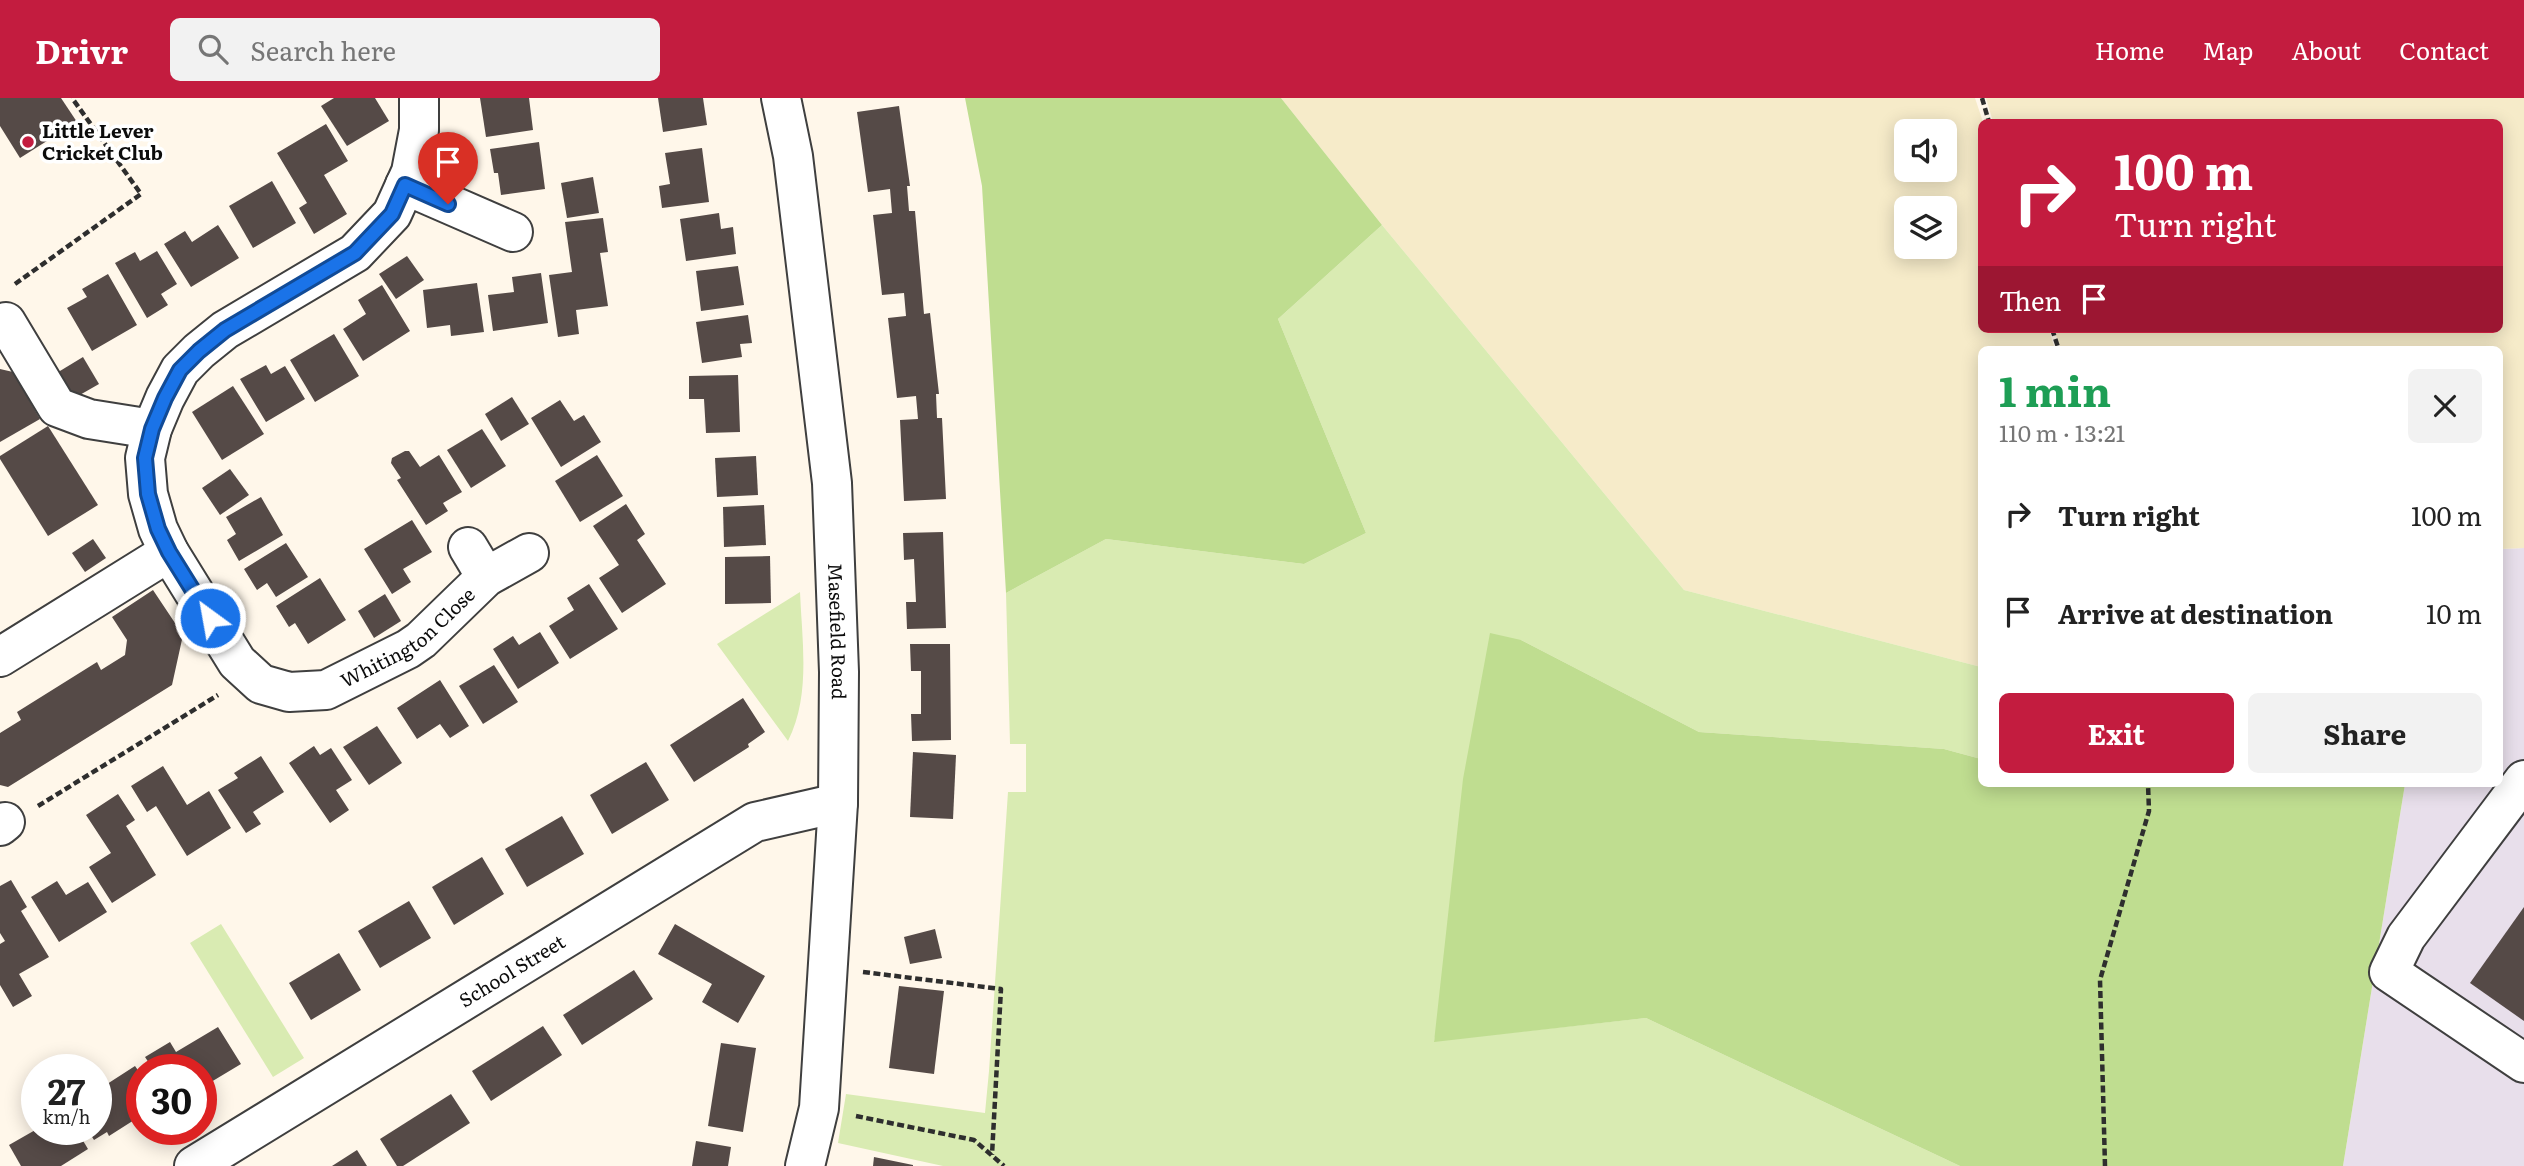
<!DOCTYPE html>
<html lang="en">
<head>
<meta charset="utf-8">
<style>
  :root { --surface:#fff; --page:#f2f2f2; --text:#222; --muted:#767676; --accent:#c31c3f }
  body { margin:0; font-family:Literata,serif; background:var(--page); color:var(--text); height:100vh; display:flex; flex-direction:column; font-size:26px; white-space:nowrap }
  * { box-sizing:border-box; margin:0 }
  p { font-size:23px; color:var(--muted) }
  .icon { flex:none; width:38px; height:38px; fill:none; stroke:currentColor; stroke-width:2; stroke-linecap:round; stroke-linejoin:round }
  .map { position:relative; flex:1; overflow:hidden }
  .drawer { position:absolute; left:1978px; top:248px; width:525px; height:441px; display:flex; flex-direction:column; background:var(--surface); border-radius:10px; box-shadow:0 4px 18px #0003 }
  .drawer>* { flex:none }
  .guide { position:absolute; left:1978px; top:21px; width:525px; height:214px; border-radius:10px; box-shadow:0 4px 18px #0003; background:#c31c3f; color:#fff; overflow:hidden }
  .tools { position:absolute; left:1894px; top:21px; display:grid; gap:14px }
  .tools a { display:grid; place-items:center; width:63px; height:63px; border-radius:10px; background:var(--surface); box-shadow:0 4px 18px #0003; font-size:35px }
  .speed { position:absolute; left:21px; top:956px; display:flex; gap:14px; font-size:35px; font-weight:700; text-align:center }
  .speed>* { display:grid; place-content:center; width:91px; height:91px; border-radius:50%; background:var(--surface); box-shadow:0 4px 18px #0003; line-height:1 }
  .speed small { font-size:18px; font-weight:400 }
  .speed .limit { border:10px solid #d22; background:#fff; color:#111 }
  .pin { position:absolute; display:grid; place-items:center; width:60px; height:60px; color:#fff; margin:-72px -30px; border-radius:50% 50% 50% 0; rotate:-45deg; box-shadow:0 0 7px #0007 }
  .pin .icon { rotate:45deg }
  .me { position:absolute; width:77px; margin:-38px; rotate:328deg; stroke-linejoin:round; filter:drop-shadow(0 0 5px #0008) }
  .turn { display:flex; align-items:center; gap:24px; height:147px; padding:0 21px; font-size:32px }
  .turn .icon { width:91px; height:91px; stroke-width:2.5 }
  .turn b { display:block; font-size:49px; line-height:60px }
  .then { display:flex; align-items:center; height:66px; padding:0 21px; background:#0003; gap:14px; font-size:26px }
  .round { display:grid; place-items:center; flex:none; width:74px; height:74px; border-radius:10px; background:var(--page) }
  .head { display:flex; align-items:center; justify-content:space-between; height:119px; padding:0 21px }
  h1 { font-size:42px; font-weight:700; line-height:52px; color:#1e9e55 }
  .button { display:flex; gap:14px; margin-top:auto; padding:14px 21px }
  .button a { flex:1; height:80px; border-radius:10px; background:var(--accent); color:#fff; font-size:28px; font-weight:700; line-height:80px; text-align:center }
  .button a+a { background:var(--page); color:var(--text) }
  ul { padding:0; list-style:none }
  li { display:flex; align-items:center; gap:21px; height:98px; padding:0 21px }
  li div { flex:1 }
  li b { display:block; font-size:26px }
  li em { font-style:normal }
  header { display:flex; align-items:center; gap:42px; box-sizing:border-box; height:98px; padding:0 35px; background:var(--accent); color:#fff }
  header strong { font-size:33px }
  nav { display:flex; gap:38px; margin-inline-start:auto; font-size:24px }
  .search { width:490px; height:63px; background:var(--page); display:flex; align-items:center; gap:18px; box-sizing:border-box; padding:0 24px; border-radius:10px; color:var(--muted); font-size:26px }
  .map>svg:first-child { display:block }
  .industrial { fill:#e8dfeb }
  .farmland { fill:#f6ebc9; fill-rule:evenodd }
  .green { fill:#d9ebb2 }
  .forest { fill:#bfdd90 }
  .building { fill:#554a47 }
  .lines { fill:none; stroke-linecap:round; stroke-linejoin:round }
  .minor-casing { stroke:#3f3f3f; stroke-width:42 }
  .path { stroke:#2e2e2e; stroke-width:4.5; stroke-dasharray:7 3.5; stroke-linecap:butt }
  .minor { stroke:#fff; stroke-width:38 }
  .route-casing { stroke:#114b97; stroke-width:18 }
  .route { stroke:#1a73e8; stroke-width:12 }
  .poi-dot { fill:#c31c3f; stroke:#fff; stroke-width:2.5 }
  .labels { text-anchor:middle; stroke-width:7; stroke-linejoin:round; paint-order:stroke }
  .poi-label { font-size:19px; font-weight:bold; fill:#0c0c0c; stroke:#fff; text-anchor:start }
  .street-label { font-size:19px; fill:#0c0c0c; stroke:#fff }
</style>
</head>
<body>
<header>
<strong>Drivr</strong>
<div class="search"><svg class="icon" aria-label="search" viewBox="0 0 24 24"><circle cx="10" cy="10" r="6"/><path d="M15 15l6 6"/></svg>Search here</div>
<nav><a>Home</a><a>Map</a><a>About</a><a>Contact</a></nav>
</header>
<div class="map">
<svg width="2524" height="1068" viewBox="0 0 2524 1068">
  <rect width="100%" height="100%" fill="#fff7ea"/>
  <path class="industrial" d="M2524 450V1068H2343L2405 686H2499V451Z"/>
  <g class="farmland">
    <path d="M1281 0H1975L1983 24 1981 231H2049L2055 252H1981V569L1684 492 1382 127ZM1906 33H1944V72H1906ZM1906 110H1944V149H1906Z"/>
    <path d="M1986 0H2524V450L2499 451V252H2061L2054 231H2499V24H1993Z"/>
  </g>
  <g class="green">
    <path d="M1382 127 1684 492 1981 569V661L1944 651 1699 634 1521 542 1434 943 1646 920 1960 1068H943L838 1045 846 996 985 1015 989 973 1008 694H1026V646H1010L1006 495 1106 441 1304 466 1366 435 1278 221Z"/>
    <path d="M800 494C802 544 811 597 788 643L717 546Z"/>
    <path d="M221 826 304 960 273 979 190 845Z"/>
  </g>
  <g class="forest">
    <path d="M965 0H1281L1382 127 1278 221 1366 435 1304 466 1106 441 1006 495 982 88Z"/>
    <path d="M1490 535 1521 542 1699 634 1944 651 1981 661V686H2405L2343 1068H1960L1646 920 1434 944 1463 681Z"/>
  </g>
  <g class="building">
    <path d="M0 0H61L77 24 20 60 0 28Z"/>
    <path d="M334 0H375L389 23 347 48 321 8Z"/>
    <path d="M480 0H529L533 32 486 39Z"/>
    <path d="M658 0H703L707 27 663 34Z"/>
    <path d="M899 8 910 88H907L909 113H915L924 216 930 215 939 296H936L937 320H942L946 401 904 403 900 322 918 321 916 298 897 300 888 220 906 218 904 195 882 197 873 117 892 115 890 91 868 94 857 14Z"/>
    <path d="M326 26 348 63 324 77 347 116 314 136 299 110 307 105 277 55Z"/>
    <path d="M539 44 545 91 501 97 498 75H494L490 51Z"/>
    <path d="M702 50 709 104 662 110 659 88 670 86 665 55Z"/>
    <path d="M593 79 599 115 567 120 561 85Z"/>
    <path d="M272 83 296 125 253 150 229 108Z"/>
    <path d="M719 115 721 131 733 129 736 156 686 163 680 121Z"/>
    <path d="M603 120 608 154 600 155 608 208 576 212 579 236 558 239 549 177 572 174 565 124Z"/>
    <path d="M218 127 239 160 191 189 164 146 185 133 192 144Z"/>
    <path d="M157 153 177 186 161 196 168 207 147 220 115 165 135 154 140 163Z"/>
    <path d="M407 158 424 182 396 201 379 176Z"/>
    <path d="M738 168 744 207 701 213 696 173Z"/>
    <path d="M541 175 548 225 493 233 488 197 514 194 512 179Z"/>
    <path d="M108 176 137 227 92 253 67 210 87 199 82 191Z"/>
    <path d="M477 185 484 234 451 238 450 227 427 230 423 192Z"/>
    <path d="M382 187 410 233 363 263 343 231 366 216 358 202Z"/>
    <path d="M748 217 752 245 740 246 742 259 702 265 696 224Z"/>
    <path d="M334 236 359 278 315 304 290 262Z"/>
    <path d="M83 259 99 286 71 302 55 276Z"/>
    <path d="M266 267 271 276 285 268 305 301 266 324 240 281Z"/>
    <path d="M0 271 13 274 40 321 0 344Z"/>
    <path d="M738 277 740 334 706 335 704 301H689V278Z"/>
    <path d="M233 288 264 336 222 362 192 314Z"/>
    <path d="M512 299 529 326 501 343 485 316Z"/>
    <path d="M560 302 574 323 584 317 601 344 561 369 531 320Z"/>
    <path d="M48 328 98 407 48 438 0 361V358Z"/>
    <path d="M482 331 506 368 471 390 447 352Z"/>
    <path d="M405 353H409L420 369 439 357 462 394 443 405 448 413 426 427 397 382 401 380 391 365 392 360Z"/>
    <path d="M597 357 623 398 580 424 555 383Z"/>
    <path d="M756 358 758 397 717 399 715 360Z"/>
    <path d="M230 371 249 397 220 417 202 390Z"/>
    <path d="M261 399 283 437 239 463 227 442 236 436 226 419Z"/>
    <path d="M626 406 645 436 637 442 666 486 622 515 599 480 619 467 593 428Z"/>
    <path d="M764 407 766 447 724 449 723 409Z"/>
    <path d="M412 422 432 454 403 471 411 484 392 496 364 451Z"/>
    <path d="M943 434 946 530 907 531 906 504H916L915 483 914 461 904 462 903 435Z"/>
    <path d="M93 441 106 460 85 474 72 455Z"/>
    <path d="M286 445 308 479 276 499 267 485 257 492 244 471Z"/>
    <path d="M770 458 771 505 725 506V459Z"/>
    <path d="M320 480 346 522 308 546 295 525 289 529 276 508Z"/>
    <path d="M589 486 618 531 570 561 549 528 574 512 567 500Z"/>
    <path d="M153 492 183 537 172 587 8 689 0 687V635L21 622 17 614 97 564 101 572 125 557 127 542 112 519Z"/>
    <path d="M385 496 401 523 374 540 358 513Z"/>
    <path d="M540 534 559 565 518 591 493 551 513 538 519 547Z"/>
    <path d="M910 546H950L951 642 912 643 911 616H921V573H911Z"/>
    <path d="M494 567 518 604 483 626 459 588Z"/>
    <path d="M440 582 469 628 450 640 440 626 417 641 397 610Z"/>
    <path d="M743 600 765 634 748 646 749 649 694 684 670 647Z"/>
    <path d="M377 628 402 665 369 687 343 649Z"/>
    <path d="M314 648 320 657 331 650 352 682 336 692 349 712 330 725 289 665Z"/>
    <path d="M913 654 956 657 953 721 910 719Z"/>
    <path d="M261 658 284 694 253 714 261 726 246 735 218 692 238 680 234 675Z"/>
    <path d="M646 664 669 702 612 736 590 697Z"/>
    <path d="M163 668 187 707 209 693 231 730 187 758 156 708 147 714 131 688Z"/>
    <path d="M118 696 135 722 126 728 156 777 112 805 89 769 111 755 86 717Z"/>
    <path d="M562 718 584 756 527 789 505 751Z"/>
    <path d="M482 759 504 796 454 827 432 789Z"/>
    <path d="M11 782 27 809 21 813 49 859 19 876 32 898 13 909 0 887V846L5 843 0 835V788Z"/>
    <path d="M57 783 66 797 88 784 107 814 59 844 31 799Z"/>
    <path d="M409 803 431 840 380 870 358 833Z"/>
    <path d="M2524 809V923L2470 885Z"/>
    <path d="M675 826 765 878 738 925 702 904 712 886 658 856Z"/>
    <path d="M935 831 942 860 910 866 904 839Z"/>
    <path d="M339 855 361 892 311 922 289 885Z"/>
    <path d="M634 872 653 901 582 947 563 917Z"/>
    <path d="M899 888 944 893 934 976 889 970Z"/>
    <path d="M543 928 562 957 491 1003 472 973Z"/>
    <path d="M218 929 241 966 201 990V971H153L145 959 170 944 176 954Z"/>
    <path d="M721 945 756 950 743 1034 708 1028Z"/>
    <path d="M135 968 142 978V1017L109 1038 107 1034 94 1042 87 1031H96V977L104 988Z"/>
    <path d="M451 996 470 1025 403 1068H397L380 1041Z"/>
    <path d="M37 1031H76L88 1051 61 1068H21L9 1047Z"/>
    <path d="M696 1043 731 1049 728 1068H692Z"/>
    <path d="M357 1052 367 1068H332Z"/>
    <path d="M874 1059 913 1067V1068H873Z"/>
  </g>
  <g class="lines">
    <defs>
      <g id="minor">
        <path id="s1" d="M419 0V32L411 74 392 116 355 155 225 232 199 253 180 272 165 300 152 331 145 360 148 396 158 431 169 454 237 564 261 586 289 594 326 592 408 551 421 542 486 479 529 455"/>
        <path id="s2" d="M781 0 793 58 832 385 839 574 838 705 819 1010 805 1068"/>
        <path d="M405 87 513 134"/>
        <path d="M6 224 57 309 89 321 152 331"/>
        <path d="M468 449 486 479"/>
        <path d="M0 559 169 454"/>
        <path d="M2524 682 2406 839 2389 874 2524 965"/>
        <path d="M0 728 5 724"/>
        <path id="s3" d="M194 1068 755 724 838 705"/>
      </g>
    </defs>
    <use href="#minor" class="minor-casing"/>
    <g class="path">
      <path d="M1982 0 1989 24"/>
      <path d="M15 186 141 96 72 0"/>
      <path d="M2052 231 2059 252"/>
      <path d="M38 708 218 597"/>
      <path d="M863 874 1001 891 992 1057"/>
      <path d="M856 1018 974 1042 1004 1068"/>
      <path d="M2105 1068 2100 882 2149 713 2148 686"/>
    </g>
    <use href="#minor" class="minor"/>
  </g>
  <g class="lines">
    <defs>
      <path id="route" d="M210 520 169 454 158 431 148 396 145 360 152 331 165 300 180 272 199 253 225 232 355 155 392 116 405 87 448 106"/>
    </defs>
    <use href="#route" class="route-casing"/>
    <use href="#route" class="route"/>
  </g>
  <circle class="poi-dot" cx="28" cy="44" r="7"/>
  <g class="labels">
    <g class="poi-label">
      <text x="42" y="40">Little Lever<tspan x="42" dy="22">Cricket Club</tspan></text>
    </g>
    <g class="street-label">
      <text dy="7" stroke="none"><textPath href="#s2" startOffset="537">Masefield Road</textPath></text>
      <text dy="7" stroke="none"><textPath href="#s1" startOffset="905">Whitington Close</textPath></text>
      <text dy="7" stroke="none"><textPath href="#s3" startOffset="373">School Street</textPath></text>
    </g>
  </g>
</svg>
<div class="tools">
<a><svg class="icon" aria-label="sound" viewBox="0 0 24 24"><path d="M4 9h4l5-4v14l-5-4H4zM17 9q2 3 0 6"/></svg></a>
<a><svg class="icon" aria-label="layers" viewBox="0 0 24 24"><path d="M12 4l9 5-9 5-9-5zM3 14l9 5 9-5"/></svg></a>
</div>
<div class="speed"><div>27<small>km/h</small></div><div class="limit">30</div></div>
<div class="pin" style="left:448px;top:106px;background:#d93025"><svg class="icon" aria-label="arrive" viewBox="0 0 24 24"><path d="M6 21V4h12l-3 4 3 4H6"/></svg></div>
<svg class="me" style="left:210px;top:520px" viewBox="-20 -20 40 40"><circle r="17" fill="#1a73e8" stroke="#fff" stroke-width="3"/><path d="M0-11L8 9 0 5-8 9z" fill="#fff"/></svg>
<div class="guide">
<div class="turn"><svg class="icon" aria-label="right" viewBox="0 0 24 24"><path d="M7 20v-9h11M14 6l5 5-5 5"/></svg><div><b>100 m</b>Turn right</div></div>
<div class="then">Then<svg class="icon" aria-label="arrive" viewBox="0 0 24 24"><path d="M6 21V4h12l-3 4 3 4H6"/></svg></div>
</div>
<section class="drawer">
<div class="head"><div><h1>1 min</h1><p>110 m · 13:21</p></div><a class="round"><svg class="icon" aria-label="close" viewBox="0 0 24 24"><path d="M6 6l12 12M18 6L6 18"/></svg></a></div>
<ul>
<li><svg class="icon" aria-label="right" viewBox="0 0 24 24"><path d="M7 20v-9h11M14 6l5 5-5 5"/></svg><div><b>Turn right</b></div><em>100 m</em></li>
<li><svg class="icon" aria-label="arrive" viewBox="0 0 24 24"><path d="M6 21V4h12l-3 4 3 4H6"/></svg><div><b>Arrive at destination</b></div><em>10 m</em></li>
</ul>
<div class="button"><a>Exit</a><a>Share</a></div>
</section>
</div>
</body>
</html>
